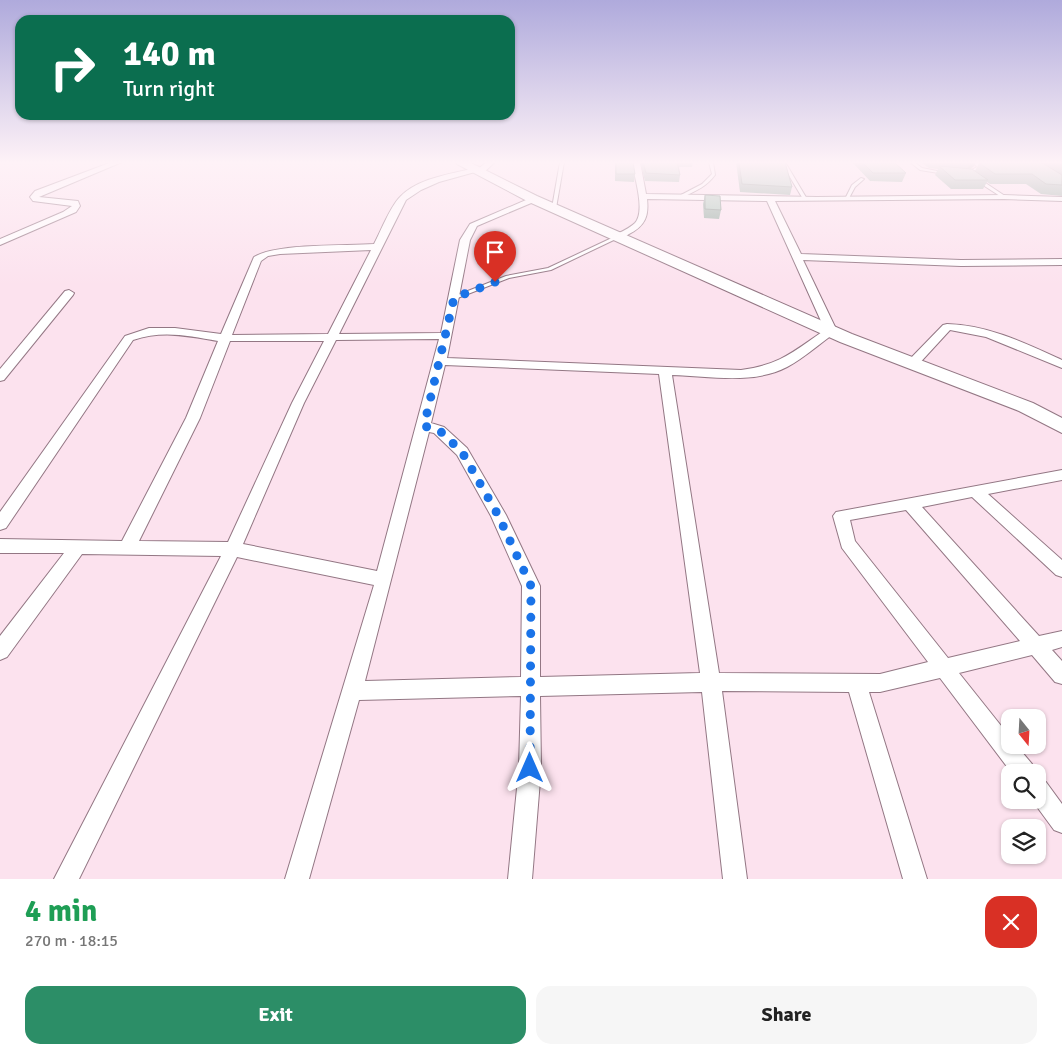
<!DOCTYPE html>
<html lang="en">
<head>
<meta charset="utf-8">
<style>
  :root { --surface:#fff; --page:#f6f6f6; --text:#222; --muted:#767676; --accent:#2c8e67 }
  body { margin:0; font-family:Signika,sans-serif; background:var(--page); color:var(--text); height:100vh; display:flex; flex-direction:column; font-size:19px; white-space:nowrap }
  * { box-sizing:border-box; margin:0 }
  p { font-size:16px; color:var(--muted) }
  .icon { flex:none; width:28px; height:28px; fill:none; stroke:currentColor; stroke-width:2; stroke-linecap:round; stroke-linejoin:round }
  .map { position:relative; height:879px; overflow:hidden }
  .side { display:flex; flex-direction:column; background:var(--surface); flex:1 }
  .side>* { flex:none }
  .hud { position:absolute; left:15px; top:15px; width:500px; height:105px; border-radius:15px; box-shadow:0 1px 4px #0004; background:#0b6e4f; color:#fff; overflow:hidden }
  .needle { width:32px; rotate:162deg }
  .tools { position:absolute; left:1001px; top:709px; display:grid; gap:10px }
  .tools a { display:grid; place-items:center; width:45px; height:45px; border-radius:10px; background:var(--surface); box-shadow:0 1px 4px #0004; font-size:25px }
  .pin { position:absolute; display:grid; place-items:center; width:42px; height:42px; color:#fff; margin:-51px -21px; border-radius:50% 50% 50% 0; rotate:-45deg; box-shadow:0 0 5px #0007 }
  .pin .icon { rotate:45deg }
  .me { position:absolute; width:55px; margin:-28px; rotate:0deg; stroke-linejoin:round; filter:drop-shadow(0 0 4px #0008) }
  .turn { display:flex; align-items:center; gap:18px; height:105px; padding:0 25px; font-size:22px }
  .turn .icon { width:65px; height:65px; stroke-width:2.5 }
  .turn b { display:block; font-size:35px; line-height:42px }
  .round { display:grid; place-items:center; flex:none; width:52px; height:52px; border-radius:15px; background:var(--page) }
  .headline { display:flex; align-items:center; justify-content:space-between; height:85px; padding:0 25px }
  h1 { font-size:30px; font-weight:700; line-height:38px; color:#1e9e55 }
  .button { display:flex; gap:10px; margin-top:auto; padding:10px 25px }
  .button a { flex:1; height:58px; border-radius:15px; background:var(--accent); color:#fff; font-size:20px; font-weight:700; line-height:58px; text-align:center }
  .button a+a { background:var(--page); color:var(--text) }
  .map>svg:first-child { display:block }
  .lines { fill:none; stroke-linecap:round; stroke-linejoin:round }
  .lane-casing { stroke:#937784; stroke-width:2 }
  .street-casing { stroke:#937784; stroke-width:2 }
  .secondary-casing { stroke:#937784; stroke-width:2 }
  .lane { fill:#fff; fill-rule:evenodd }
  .street { fill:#fff; fill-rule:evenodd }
  .secondary { fill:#fff; fill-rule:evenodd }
  .wall { fill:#90a99d }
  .shaded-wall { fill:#758a7f }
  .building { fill:#a7c5b6; stroke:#758a7f }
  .route { stroke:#1a73e8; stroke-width:9; stroke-dasharray:0 16.2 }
</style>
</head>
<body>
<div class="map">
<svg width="1062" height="879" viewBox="0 0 1062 879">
  <rect width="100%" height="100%" fill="#fce2ee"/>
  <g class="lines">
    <defs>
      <g id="lane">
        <path d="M560 162H564L556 208 554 209 552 208Z"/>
        <path d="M709 162H713L715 175C707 186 696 191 683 197H681V195L702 184 712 174Z"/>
        <path d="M781 162H785L807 199 806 200 803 199Z"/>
        <path d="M910 162H914L922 168 947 173 945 174 920 170Z"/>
        <path d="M973 162H977L980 164 981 167 971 173 972 174 1005 196V198H1003L969 176 968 172 977 167Z"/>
        <path d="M861 178 864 179 855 187 848 200H846L845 199 852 185Z"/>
        <path d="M616 236 620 237 551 270 509 278 455 299H451L450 298 506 276 548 268Z"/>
      </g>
      <g id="street">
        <path d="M112 162H122L39 197 78 201 80 206 76 212 0 245V239L63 212 72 206 33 201 30 197 35 191Z"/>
        <path d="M487 162H495L482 174 475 172 439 182 421 190 406 200 339 334 441 333 460 240 470 224 533 197H536V201L477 226 470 240 447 358 741 370C780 365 794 351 825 330L767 201 647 199C649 216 645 226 629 234 624 237 621 240 615 239V235C621 232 630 228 635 223 646 211 634 176 632 162H640L646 194 817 197 1004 195 1062 197V201L1004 199 775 201 801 254 961 260 1062 259V265L961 266 803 260 837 331 835 333C819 344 804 358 787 367 753 385 709 376 672 375L719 673 880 674 928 662 842 548 833 516 836 512 1062 470V480L988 494 1062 560V577L1056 575 972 497 922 507 1039 636 1062 631V647L1052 650 1062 661V684L1055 682 1032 655 959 673 1010 737V745H1016L1032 764 1034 772H1011L940 678 880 692H869L927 879H903L849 692 722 691 747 879H723L702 692 540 696 541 768 532 879H508L519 768 521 696 359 700 309 879H285L374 585 237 557 79 879H54L221 556 82 554 7 657 0 660V636L64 553H0V539L122 541 186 418 218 341C188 336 163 330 133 340L6 528 0 530V512L125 336 149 328H175L221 334 254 257C277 243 345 246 374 244 381 231 390 207 400 197 418 178 451 174 475 168L478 169ZM371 250 328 334 232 335 261 261 268 256 280 254ZM439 339 377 571 243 544 304 403 336 340ZM230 341H324L292 403 228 542 139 541 200 418ZM445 365 659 374 700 673 540 677V586L506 515 467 448 444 427 431 423ZM429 432 434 433 457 455 491 516 522 586 521 677 365 681ZM906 510 1020 641 948 658 855 541 850 520Z"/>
        <path d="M69 290 74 293 73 295 4 380 0 381V369L65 291Z"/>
        <path d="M947 324C988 325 1025 343 1062 360V368L986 337 950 330 916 367H908L906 364 908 361 943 325Z"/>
        <path d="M1038 779 1046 782 1062 804V833L1054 830 1032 800H1038Z"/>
      </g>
      <path id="secondary" d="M456 162H469L537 196 852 334 1033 403 1062 418V433L1019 411 840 342 529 202 457 164Z"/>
    </defs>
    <use href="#lane" class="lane-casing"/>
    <use href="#street" class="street-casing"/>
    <use href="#secondary" class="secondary-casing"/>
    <use href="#lane" class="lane"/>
    <use href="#street" class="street"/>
    <use href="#secondary" class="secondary"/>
  </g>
  <g class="wall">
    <path d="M615 162H633L635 174 634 182 615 181Z"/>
    <path d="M640 162H693L692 167H679L680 175 679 182 645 181Z"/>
    <path d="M736 162H774L792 187 790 195 740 192Z"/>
    <path d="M854 162H894L906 173 902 182 870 181 853 163Z"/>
    <path d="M920 162H976L974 166 970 169 975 171 979 163 981 162H980H1062V196L1041 194 1026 184H990L987 182 983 189H951L935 175 938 169 929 168Z"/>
    <path d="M705 195 721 210 719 219 704 218 703 204Z"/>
  </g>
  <path class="shaded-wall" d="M971 162H976L974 166 966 172Z"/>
  <g class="building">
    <path d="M616 162H633L635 174H616Z"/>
    <path d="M643 162H677L680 175 646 173Z"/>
    <path d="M739 162H785L792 187 742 184Z"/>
    <path d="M862 162H894L906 173H873Z"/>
    <path d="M982 162H1041L1062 175V185L1046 184 1032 174H995L979 163Z"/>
    <path d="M1056 162H1062V165Z"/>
    <path d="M939 166 972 169 988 180H955Z"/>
    <path d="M705 195 720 196 721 210 705 209Z"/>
  </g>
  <linearGradient id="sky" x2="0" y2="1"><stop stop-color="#afaadc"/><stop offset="0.57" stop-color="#fef2f7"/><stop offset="1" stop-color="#fef2f7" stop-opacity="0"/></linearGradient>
  <rect width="1062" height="285" fill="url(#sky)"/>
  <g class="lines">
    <path class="route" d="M495 282 454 298 424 426 439 430 462 452 498 515 531 586 530 768"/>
  </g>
</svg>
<div class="tools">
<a><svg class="needle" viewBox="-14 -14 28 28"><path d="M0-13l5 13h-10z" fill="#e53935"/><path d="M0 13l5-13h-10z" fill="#767676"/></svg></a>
<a><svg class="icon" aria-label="search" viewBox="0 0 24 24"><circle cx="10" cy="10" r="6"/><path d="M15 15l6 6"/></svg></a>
<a><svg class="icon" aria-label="layers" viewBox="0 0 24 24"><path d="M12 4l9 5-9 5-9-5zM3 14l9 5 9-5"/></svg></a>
</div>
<div class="pin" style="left:495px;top:282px;background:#d93025"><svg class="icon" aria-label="arrive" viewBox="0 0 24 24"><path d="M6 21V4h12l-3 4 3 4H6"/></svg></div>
<svg class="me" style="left:530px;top:768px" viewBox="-20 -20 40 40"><path d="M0-17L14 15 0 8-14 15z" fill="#1a73e8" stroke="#fff" stroke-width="4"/></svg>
<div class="hud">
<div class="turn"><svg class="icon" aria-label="right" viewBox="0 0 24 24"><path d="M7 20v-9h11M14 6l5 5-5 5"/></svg><div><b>140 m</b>Turn right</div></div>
</div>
</div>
<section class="side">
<div class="headline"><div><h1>4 min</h1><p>270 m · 18:15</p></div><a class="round" style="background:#d93025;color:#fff"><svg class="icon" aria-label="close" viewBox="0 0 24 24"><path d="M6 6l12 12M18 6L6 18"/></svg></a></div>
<div class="button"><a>Exit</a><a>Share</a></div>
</section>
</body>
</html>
